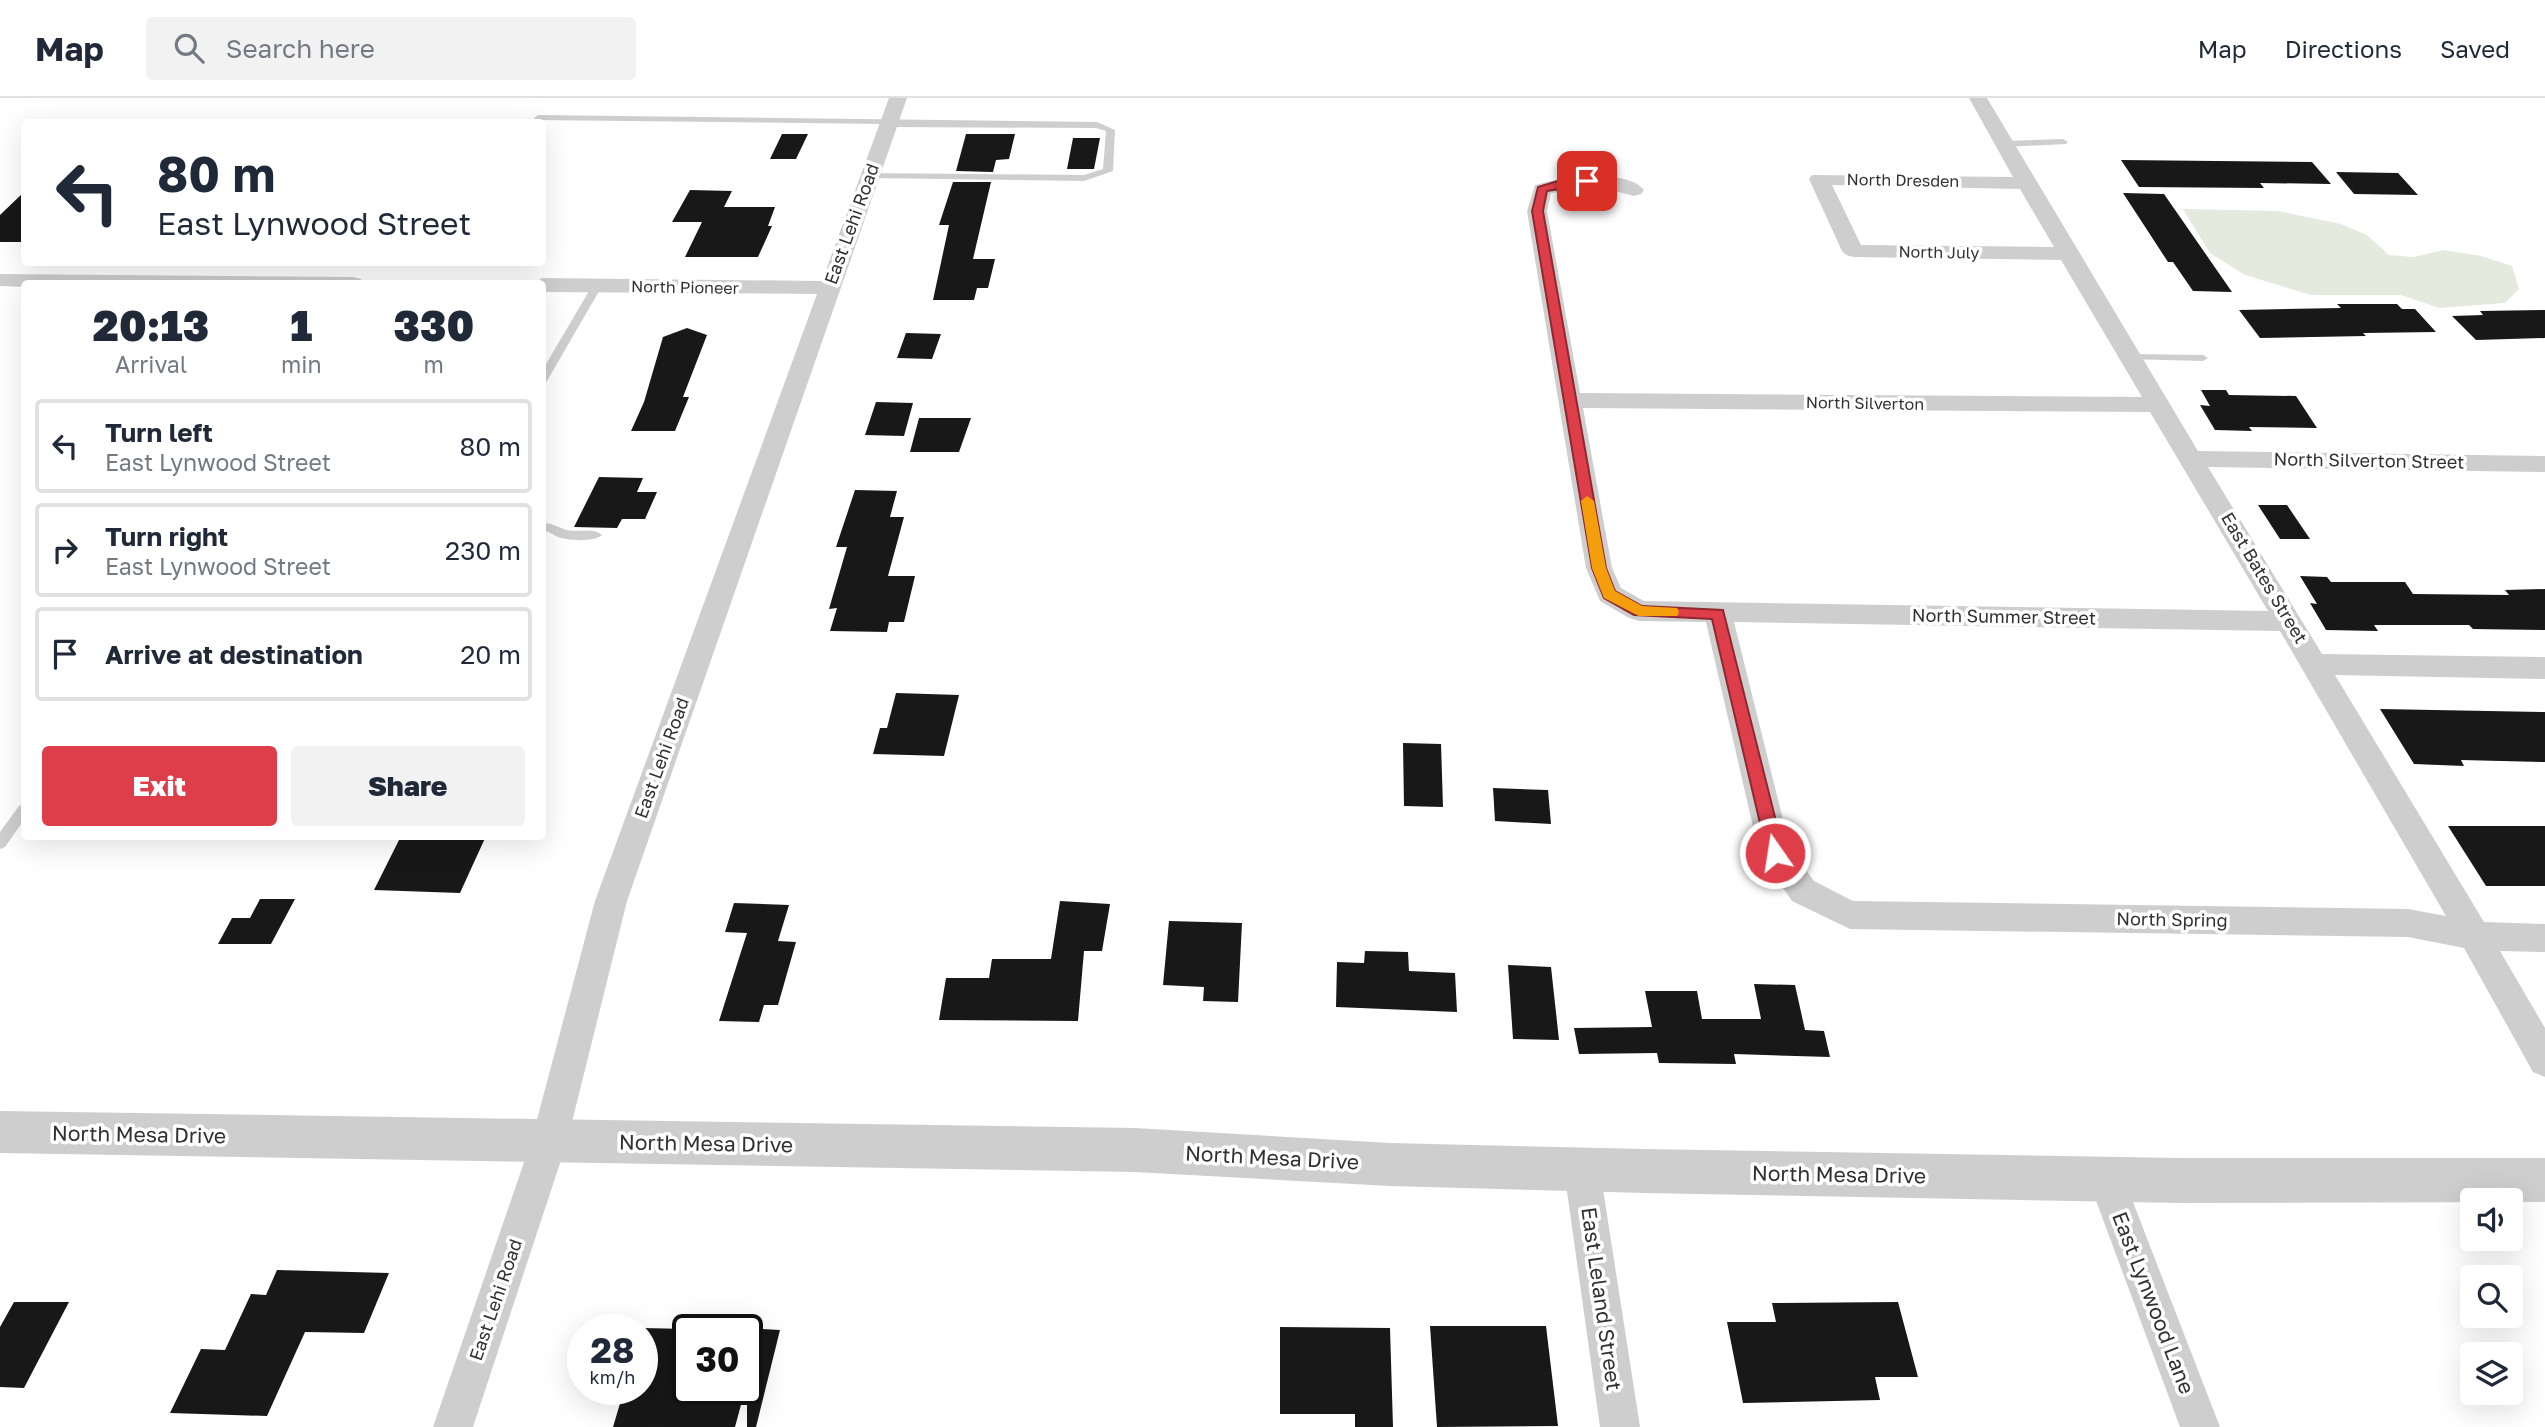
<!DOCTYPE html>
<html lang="en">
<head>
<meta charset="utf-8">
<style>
  :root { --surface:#fff; --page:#f2f2f3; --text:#1f2937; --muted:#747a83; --line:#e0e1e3; --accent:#dd3e4a }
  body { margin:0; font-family:"Golos Text",sans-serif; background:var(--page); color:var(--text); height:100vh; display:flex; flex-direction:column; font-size:26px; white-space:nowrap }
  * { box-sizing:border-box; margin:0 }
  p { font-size:23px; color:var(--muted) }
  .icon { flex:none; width:38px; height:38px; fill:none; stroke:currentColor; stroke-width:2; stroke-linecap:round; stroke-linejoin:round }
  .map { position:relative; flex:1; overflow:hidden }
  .panel { position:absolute; left:21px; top:182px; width:525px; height:560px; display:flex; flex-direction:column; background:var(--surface); border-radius:7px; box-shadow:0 7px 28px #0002 }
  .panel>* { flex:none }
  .guide { position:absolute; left:21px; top:21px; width:525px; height:147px; border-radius:7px; box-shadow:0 7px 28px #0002; background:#fff; color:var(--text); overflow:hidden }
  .buttons { position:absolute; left:2460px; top:1090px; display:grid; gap:14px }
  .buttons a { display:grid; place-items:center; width:63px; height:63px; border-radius:7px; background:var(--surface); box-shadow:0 7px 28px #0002; font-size:35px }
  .speed { position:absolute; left:567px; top:1216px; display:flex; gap:14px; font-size:35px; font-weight:700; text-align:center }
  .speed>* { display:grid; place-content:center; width:91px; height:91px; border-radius:50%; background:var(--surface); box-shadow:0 7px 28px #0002; line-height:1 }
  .speed small { font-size:18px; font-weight:400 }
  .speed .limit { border:4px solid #111; border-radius:10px; background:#fff; color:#111 }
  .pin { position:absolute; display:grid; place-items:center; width:60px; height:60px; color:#fff; margin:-30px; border-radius:14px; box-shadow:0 4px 10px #0006 }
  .me { position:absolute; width:77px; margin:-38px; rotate:347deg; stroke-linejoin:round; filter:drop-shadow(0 0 5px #0008) }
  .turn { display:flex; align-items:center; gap:24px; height:147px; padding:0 21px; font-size:32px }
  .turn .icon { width:91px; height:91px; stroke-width:2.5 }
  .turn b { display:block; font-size:49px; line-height:60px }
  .eta { display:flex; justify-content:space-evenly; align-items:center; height:119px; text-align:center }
  .eta b { font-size:42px; font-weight:800; line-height:49px }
  .button { display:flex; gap:14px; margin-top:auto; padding:14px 21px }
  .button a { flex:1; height:80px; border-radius:7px; background:var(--accent); color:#fff; font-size:28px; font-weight:800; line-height:80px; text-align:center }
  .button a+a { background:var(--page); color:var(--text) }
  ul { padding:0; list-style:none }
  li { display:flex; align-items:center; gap:21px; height:94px; margin:0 14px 10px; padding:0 7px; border:4px solid var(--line); border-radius:7px }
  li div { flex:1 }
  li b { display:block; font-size:26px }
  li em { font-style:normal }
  header { display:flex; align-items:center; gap:42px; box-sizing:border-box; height:98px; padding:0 35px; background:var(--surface); border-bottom:2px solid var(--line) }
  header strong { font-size:33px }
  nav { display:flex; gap:38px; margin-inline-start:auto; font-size:24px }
  .search { width:490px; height:63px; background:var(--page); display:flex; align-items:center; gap:18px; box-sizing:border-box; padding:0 24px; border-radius:7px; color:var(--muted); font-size:26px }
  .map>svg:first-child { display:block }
  .green { fill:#e4eade }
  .building { fill:#181818 }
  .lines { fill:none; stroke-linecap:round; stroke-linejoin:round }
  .service { fill:#cecece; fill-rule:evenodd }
  .minor { fill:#cecece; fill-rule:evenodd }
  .tertiary { fill:#cecece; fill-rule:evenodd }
  .route { fill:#dd3e4a; stroke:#902830; stroke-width:2 }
  .slow { fill:#f59e0b }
  .labels { text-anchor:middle; stroke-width:7; stroke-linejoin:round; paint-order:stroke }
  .far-street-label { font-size:16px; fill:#313131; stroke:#fff }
  .street-label { font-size:18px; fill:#313131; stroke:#fff }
  .near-street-label { font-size:21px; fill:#313131; stroke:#fff }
</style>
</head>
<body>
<header>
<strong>Map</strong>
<div class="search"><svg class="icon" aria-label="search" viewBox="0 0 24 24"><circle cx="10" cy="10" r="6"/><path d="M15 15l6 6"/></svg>Search here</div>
<nav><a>Map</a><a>Directions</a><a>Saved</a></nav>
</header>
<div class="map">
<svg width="2545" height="1329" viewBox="0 0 2545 1329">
  <rect width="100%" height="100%" fill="#fff"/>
  <path class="green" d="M2183 111 2278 113 2341 126 2367 137 2389 157 2414 159 2443 152 2481 158 2512 168 2519 191 2505 205 2439 210 2401 197H2311L2245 177 2210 155Z"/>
  <g class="building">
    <path d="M782 36H808L796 61H770Z"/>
    <path d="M966 36H1015L1009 61 996 62 993 74 956 73Z"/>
    <path d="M1073 40H1100L1094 71H1067Z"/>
    <path d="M2121 62 2312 64 2331 86 2260 85 2264 90 2139 89Z"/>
    <path d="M2336 74 2398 75 2418 97 2354 96Z"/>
    <path d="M953 84H991L973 161H995L988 190H977L974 202H933L949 127H939Z"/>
    <path d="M690 92 732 93 724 109H775L768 128H772L758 159H685L702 124H672Z"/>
    <path d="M24 94V144H0V117Z"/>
    <path d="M2123 95 2164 96 2232 194 2193 193 2173 164H2168Z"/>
    <path d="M2337 206H2397L2402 211H2415L2436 234 2363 235 2366 238 2260 240 2239 212 2341 210Z"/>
    <path d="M2545 212V240L2476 242 2452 218 2483 217 2480 213Z"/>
    <path d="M687 230 707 237 683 299H689L675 333H631L644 304 663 239Z"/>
    <path d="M906 235 941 236 932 261 897 260Z"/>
    <path d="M2201 292H2226L2229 297 2296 298 2317 330 2249 329 2252 333 2215 332 2200 307 2210 308Z"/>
    <path d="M876 304 913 305 904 338 865 337Z"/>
    <path d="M919 320H971L959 354H910Z"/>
    <path d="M599 379 643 380 637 394H657L645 421H622L617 430 574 429Z"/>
    <path d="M855 392 897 393 890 419H904L888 478H915L904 524H889L887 534 830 533 837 510 829 511 847 449H836Z"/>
    <path d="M2258 407H2287L2310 441H2280Z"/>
    <path d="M2300 478 2327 479 2331 484H2405L2413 496 2509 497 2505 492 2545 491V532L2473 531 2469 527H2374L2378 533 2326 532 2310 505 2317 506Z"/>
    <path d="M896 595 959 597 944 658 873 656 880 630H887Z"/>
    <path d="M2380 611 2545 614V664L2461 662 2464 668 2414 666Z"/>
    <path d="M1403 645 1441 646 1443 709 1404 708Z"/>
    <path d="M1493 690 1548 692 1551 726 1495 723Z"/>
    <path d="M2448 728H2545V788H2486Z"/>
    <path d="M401 738H486L460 795 374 792Z"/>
    <path d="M260 801H295L271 846H218L232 820H250Z"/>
    <path d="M1060 803 1110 806 1102 853H1084L1078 923 939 922 946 880H989L992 861H1051Z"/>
    <path d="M734 805 789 807 778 843 796 844 778 907H764L759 924 719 923 747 835 725 834Z"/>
    <path d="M1169 823 1242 825 1238 904 1203 903 1204 889 1163 887Z"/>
    <path d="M1365 853 1408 854 1409 873 1455 875 1457 914 1336 909 1337 864 1364 865Z"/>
    <path d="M1508 867 1551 869 1559 942 1513 941Z"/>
    <path d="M1754 886 1795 887 1805 932 1824 933 1830 959 1734 956 1736 966 1659 965 1657 955 1579 956 1574 930 1652 929 1645 893H1697L1702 921H1761Z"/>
    <path d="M277 1172 389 1175 364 1235 305 1234 267 1318 170 1315 201 1251 225 1252 251 1196 266 1197Z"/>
    <path d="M14 1204H69L24 1290 0 1289V1229Z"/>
    <path d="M1898 1204 1918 1279H1875L1880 1302 1743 1305 1727 1224H1776L1772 1205Z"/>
    <path d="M1430 1228H1546L1558 1328 1437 1329Z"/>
    <path d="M1280 1229 1390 1230 1393 1329H1355V1316H1280Z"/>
    <path d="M642 1230 688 1231V1292H745L735 1329H613L624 1292H642Z"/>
    <path d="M747 1230 780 1232 756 1329H747Z"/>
  </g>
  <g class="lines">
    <g class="service">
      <path d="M538 17 1097 24 1115 32 1113 73 1084 83 870 80 865 77 867 75 1084 77 1103 71 1106 33 1096 30 888 29 884 26 535 22 534 20Z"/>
      <path d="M2063 41 2068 44 2066 46 2004 49 1999 46 2004 43Z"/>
      <path d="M597 185 602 188 547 283 542 286V273L592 188Z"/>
      <path d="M2130 256 2203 257 2208 260 2203 263 2126 261V257Z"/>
      <path d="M542 425C552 425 555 428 564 431 576 436 592 428 602 437 595 444 568 443 558 439 551 436 550 433 542 433Z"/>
      <path d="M24 706V722L5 749 0 751V734L19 708Z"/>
    </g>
    <g class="minor">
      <path d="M889 0H907L627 803 567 1044 473 1329H433L531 1044 595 803 817 196 542 194V186H532L542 180 822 183Z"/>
      <path d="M1969 0H1987L2198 353 2545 358V374L2208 369 2322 556 2545 559V581L2335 577 2484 824 2545 826V854L2500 853 2545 930V979L2533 974 2464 850 2408 839 1850 831 1792 803 1759 755 1706 524 1639 523 1629 520 1600 503 1586 470 1527 113 1535 87C1560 80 1626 69 1644 92L1641 96 1634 98 1611 92 1588 90 1551 95 1547 113 1580 295 2142 299 2061 162 1853 159 1846 157 1842 153 1809 81 1812 77 2013 79ZM1832 87 2020 91 2054 149 1861 147ZM1583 310 2150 314 2268 513 1644 503 1621 490 1612 470ZM1734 524 2280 533 2446 818 2408 811 1853 803 1814 783 1790 750Z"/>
      <path d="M0 176 353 179 361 181 364 186H24V189L0 188Z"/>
      <path d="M1582 1054 1595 1059 1600 1072 1640 1329H1600L1564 1072 1569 1059Z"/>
      <path d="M2106 1063 2119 1068 2220 1329H2180L2088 1081 2093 1068Z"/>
    </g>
    <path class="tertiary" d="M0 1013 1135 1030 1390 1045 1645 1051 2180 1060H2545V1104L2180 1105 1645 1095 1390 1088 1135 1074 0 1055Z"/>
  </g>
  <path class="route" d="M1587 80 1593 83 1591 86 1547 93 1543 113 1606 470 1615 493 1642 508 1723 512 1784 755 1781 760H1769L1767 755 1712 521 1634 517 1604 500 1592 470 1532 113 1538 89 1561 82Z"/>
  <path class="slow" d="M1587 398 1594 403 1606 470 1615 493 1642 508 1677 510 1679 514 1677 518H1639L1604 500 1592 470 1581 403Z"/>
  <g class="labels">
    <g class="far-street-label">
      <text transform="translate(1903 82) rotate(1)" y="6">North Dresden</text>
      <text transform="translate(1939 154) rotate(1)" y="6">North July</text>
      <text transform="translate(685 189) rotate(1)" y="6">North Pioneer</text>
      <text transform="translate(1865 305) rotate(1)" y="6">North Silverton</text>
    </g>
    <g class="street-label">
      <text transform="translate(852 126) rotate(-70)" y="6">East Lehi Road</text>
      <text transform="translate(2369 363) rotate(1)" y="6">North Silverton Street</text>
      <text transform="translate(2264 480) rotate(59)" y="6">East Bates Street</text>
      <text transform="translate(2004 519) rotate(1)" y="6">North Summer Street</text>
      <text transform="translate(662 660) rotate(-70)" y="6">East Lehi Road</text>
      <text transform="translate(2172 822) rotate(1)" y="6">North Spring</text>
      <text transform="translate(496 1202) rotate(-71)" y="6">East Lehi Road</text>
    </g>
    <g class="near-street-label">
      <text transform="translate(139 1037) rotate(1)" y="7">North Mesa Drive</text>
      <text transform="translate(706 1046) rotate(1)" y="7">North Mesa Drive</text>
      <text transform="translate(1272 1060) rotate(3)" y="7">North Mesa Drive</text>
      <text transform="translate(1839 1077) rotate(1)" y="7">North Mesa Drive</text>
      <text transform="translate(1601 1201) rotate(82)" y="7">East Leland Street</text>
      <text transform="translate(2153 1205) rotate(69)" y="7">East Lynwood Lane</text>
    </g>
  </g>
</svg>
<div class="buttons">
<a><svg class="icon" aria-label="sound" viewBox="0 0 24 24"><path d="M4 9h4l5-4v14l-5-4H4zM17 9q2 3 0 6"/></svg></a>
<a><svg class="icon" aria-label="search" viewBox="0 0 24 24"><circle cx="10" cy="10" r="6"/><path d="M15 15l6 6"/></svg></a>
<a><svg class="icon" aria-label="layers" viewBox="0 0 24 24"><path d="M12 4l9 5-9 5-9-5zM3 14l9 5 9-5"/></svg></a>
</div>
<div class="speed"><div>28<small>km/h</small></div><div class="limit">30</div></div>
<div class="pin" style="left:1587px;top:83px;background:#d93025"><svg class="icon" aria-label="arrive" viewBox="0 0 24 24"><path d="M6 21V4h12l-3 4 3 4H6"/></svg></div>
<svg class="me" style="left:1775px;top:755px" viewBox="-20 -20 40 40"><circle r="17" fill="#dd3e4a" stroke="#fff" stroke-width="3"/><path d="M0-11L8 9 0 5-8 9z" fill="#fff"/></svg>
<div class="guide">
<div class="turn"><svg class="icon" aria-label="left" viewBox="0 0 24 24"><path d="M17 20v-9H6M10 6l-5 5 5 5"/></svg><div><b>80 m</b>East Lynwood Street</div></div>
</div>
<section class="panel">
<div class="eta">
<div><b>20:13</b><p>Arrival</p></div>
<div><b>1</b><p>min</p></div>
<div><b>330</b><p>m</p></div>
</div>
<ul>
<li><svg class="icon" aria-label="left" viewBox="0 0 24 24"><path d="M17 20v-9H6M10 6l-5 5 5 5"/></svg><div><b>Turn left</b><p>East Lynwood Street</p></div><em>80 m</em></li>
<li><svg class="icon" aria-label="right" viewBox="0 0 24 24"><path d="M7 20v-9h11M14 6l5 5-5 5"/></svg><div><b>Turn right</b><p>East Lynwood Street</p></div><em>230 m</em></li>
<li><svg class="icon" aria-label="arrive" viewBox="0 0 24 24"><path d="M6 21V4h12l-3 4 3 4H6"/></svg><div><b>Arrive at destination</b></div><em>20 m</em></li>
</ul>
<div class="button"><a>Exit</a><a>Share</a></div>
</section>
</div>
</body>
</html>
